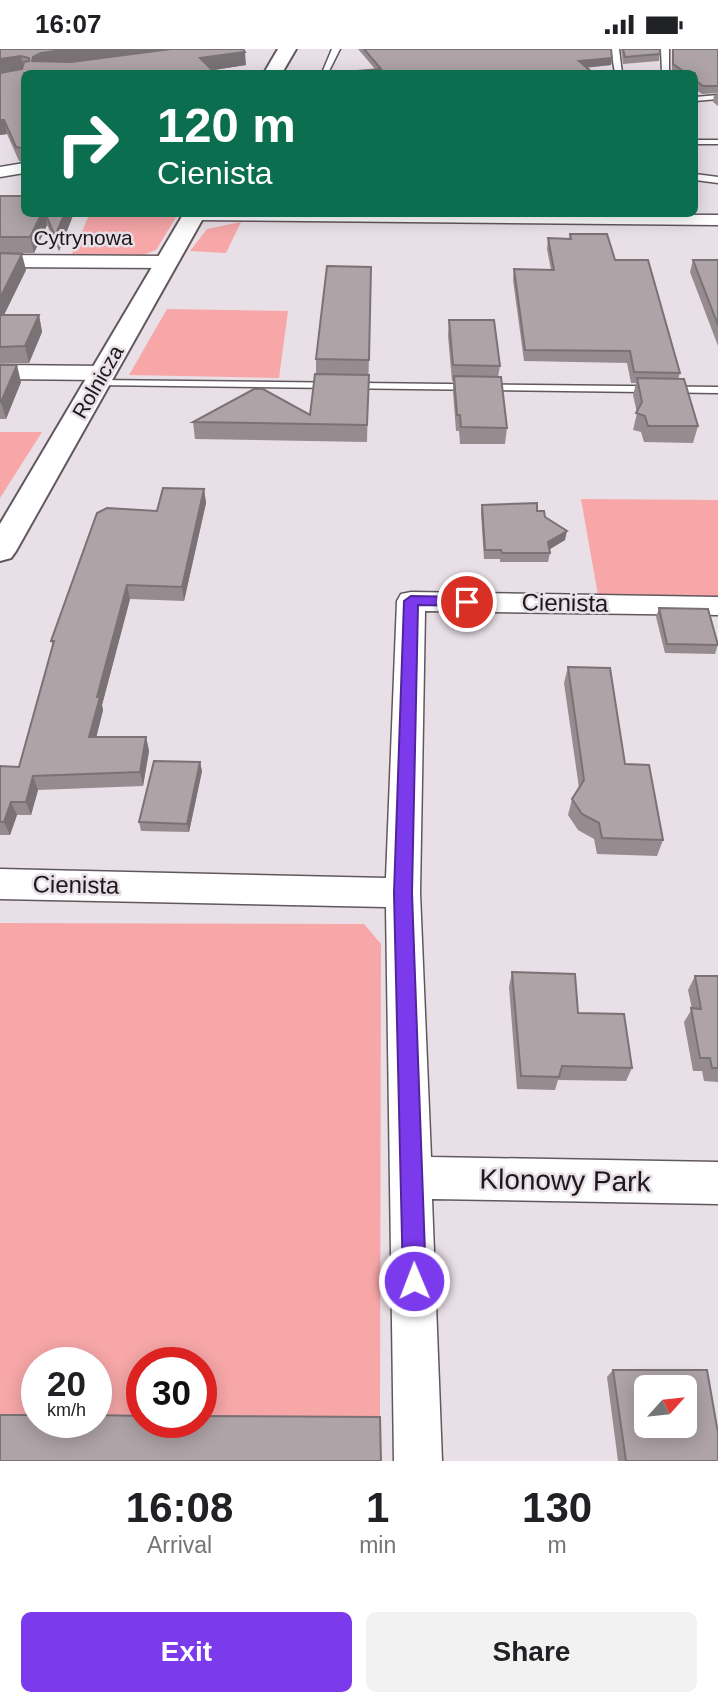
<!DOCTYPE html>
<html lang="en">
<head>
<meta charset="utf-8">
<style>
  :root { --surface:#fff; --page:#f2f2f2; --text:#202124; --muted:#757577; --accent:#7c3aed }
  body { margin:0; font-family:Arial,sans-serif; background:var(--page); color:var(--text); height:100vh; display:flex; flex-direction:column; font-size:26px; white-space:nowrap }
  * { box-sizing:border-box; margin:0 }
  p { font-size:23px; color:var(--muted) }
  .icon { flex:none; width:38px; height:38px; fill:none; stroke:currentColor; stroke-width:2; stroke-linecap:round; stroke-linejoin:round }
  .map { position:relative; height:1412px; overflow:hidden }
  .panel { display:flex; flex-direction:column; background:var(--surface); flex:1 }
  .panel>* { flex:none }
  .banner { position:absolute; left:21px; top:21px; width:677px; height:147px; border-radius:10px; box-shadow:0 4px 18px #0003; background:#0b6e4f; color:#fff; overflow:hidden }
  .needle { width:46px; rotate:63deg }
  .tools { position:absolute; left:634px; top:1326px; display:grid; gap:14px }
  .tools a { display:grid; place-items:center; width:63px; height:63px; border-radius:10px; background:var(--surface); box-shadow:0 4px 18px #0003; font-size:35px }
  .speed { position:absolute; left:21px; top:1298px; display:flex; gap:14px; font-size:35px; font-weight:700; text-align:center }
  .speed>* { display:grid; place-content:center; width:91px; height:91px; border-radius:50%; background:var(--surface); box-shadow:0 4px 18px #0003; line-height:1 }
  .speed small { font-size:18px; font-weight:400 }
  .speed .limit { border:10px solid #d22; background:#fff; color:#111 }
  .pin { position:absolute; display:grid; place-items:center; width:60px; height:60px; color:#fff; margin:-30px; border:4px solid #fff; border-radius:50%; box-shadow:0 2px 7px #0007 }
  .me { position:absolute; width:77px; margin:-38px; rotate:359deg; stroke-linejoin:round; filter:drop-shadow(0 0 5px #0008) }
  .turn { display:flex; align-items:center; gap:24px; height:147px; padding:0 21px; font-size:32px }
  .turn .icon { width:91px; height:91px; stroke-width:2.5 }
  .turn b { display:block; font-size:49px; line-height:60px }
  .eta { display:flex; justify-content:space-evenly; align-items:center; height:119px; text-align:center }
  .eta b { font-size:42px; font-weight:600; line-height:49px }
  .action { display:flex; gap:14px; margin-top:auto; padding:14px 21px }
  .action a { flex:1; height:80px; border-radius:10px; background:var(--accent); color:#fff; font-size:28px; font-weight:600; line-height:80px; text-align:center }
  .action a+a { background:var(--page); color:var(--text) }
  .status { display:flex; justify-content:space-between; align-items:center; height:49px; padding:0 35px; background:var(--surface); direction:ltr }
  .status svg { height:19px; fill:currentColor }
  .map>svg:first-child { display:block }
  .green { fill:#f7a7a8 }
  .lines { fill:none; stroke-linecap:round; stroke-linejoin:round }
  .lane-casing { stroke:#61585e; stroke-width:3 }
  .street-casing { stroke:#61585e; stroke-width:3 }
  .secondary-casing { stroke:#61585e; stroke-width:4 }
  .lane { fill:#fff; fill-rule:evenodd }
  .street { fill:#fff; fill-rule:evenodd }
  .secondary { fill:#fff; fill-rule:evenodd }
  .wall { fill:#968c8f }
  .shaded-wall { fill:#7a7274 }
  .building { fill:#aea3a6; stroke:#7a7274; stroke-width:2; fill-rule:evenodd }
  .route { fill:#7c3aed; stroke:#51269a; stroke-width:2 }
  .labels { text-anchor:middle; stroke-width:5; stroke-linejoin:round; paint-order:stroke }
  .far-street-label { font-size:21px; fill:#1c191b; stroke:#e9dfe6 }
  .street-label { font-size:24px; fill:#1c191b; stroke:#e9dfe6 }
  .near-street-label { font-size:28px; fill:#1c191b; stroke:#e9dfe6 }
</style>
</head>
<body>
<div class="status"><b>16:07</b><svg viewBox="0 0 49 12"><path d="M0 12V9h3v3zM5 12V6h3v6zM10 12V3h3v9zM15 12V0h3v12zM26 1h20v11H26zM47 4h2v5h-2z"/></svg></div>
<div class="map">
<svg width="718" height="1412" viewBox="0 0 718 1412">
  <rect width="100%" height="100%" fill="#e9dfe6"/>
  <g class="green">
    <path d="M90 164H178V165L156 201 143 206 72 205Z"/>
    <path d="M241 173 226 204 190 202 207 180Z"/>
    <path d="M167 260 288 262 279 329 129 326Z"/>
    <path d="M0 383H42L0 449Z"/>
    <path d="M581 450 718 451V548L598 546Z"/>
    <path d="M0 874 364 875 381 895 380 1374 201 1373V1314H142V1373L96 1372V1314H37V1372L0 1371Z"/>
  </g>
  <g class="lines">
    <defs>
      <g id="lane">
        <path d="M332 0H340L328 24H322Z"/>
        <path d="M611 0H619L622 24H615Z"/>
        <path d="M661 0H669V24H662Z"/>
        <path d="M718 46V50L695 52V48Z"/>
        <rect x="695" y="91" width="23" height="4"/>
        <path d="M695 125 718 128V134L695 131Z"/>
        <path d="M97 331 718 338V344L93 336 91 334Z"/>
      </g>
      <g id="street">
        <path d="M24 114V124L0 128V118Z"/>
        <path d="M186 164 718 166V176L194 171 188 170Z"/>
        <path d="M0 206 166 207 176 213 166 219 0 218Z"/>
        <path d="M0 316 103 317 111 319 114 324 111 329 103 331 0 330Z"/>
        <path d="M411 543 718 548V566L425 562 420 844 431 1108 718 1113V1155L432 1150 442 1412H394L386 858 0 850V820L386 829 397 552 401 545Z"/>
      </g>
      <g id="secondary">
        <path d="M278 0H296L282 24H264Z"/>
        <path d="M184 164H206L16 502 11 509 0 512V475Z"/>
      </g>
    </defs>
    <use href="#lane" class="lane-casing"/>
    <use href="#street" class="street-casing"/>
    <use href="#secondary" class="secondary-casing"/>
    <use href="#lane" class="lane"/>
    <use href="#street" class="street"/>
    <use href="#secondary" class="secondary"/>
  </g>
  <g class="wall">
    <path d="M0 0 246 16 212 21 24 24V124L22 113 19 112 7 85 0 86Z"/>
    <path d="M358 0H611L612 9 611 16 586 19 593 24H344V23L375 20Z"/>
    <path d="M621 0H660L659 12 623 15Z"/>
    <path d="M672 0H718V44L702 45 695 40V24H675L672 22Z"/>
    <path d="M718 45V57L713 53 714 46Z"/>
    <path d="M0 147 24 164H74L59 202 47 176 34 204H0Z"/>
    <path d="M570 185 615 211 680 324 678 330 698 377 693 394 644 393 641 383 633 381 637 364 633 346 636 334H631L627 314 524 312 513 231 514 220 551 221 547 200 548 189 569 190Z"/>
    <path d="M0 204 26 221 4 266H39L42 283 29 314H0Z"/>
    <path d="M693 211H718V297L690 223Z"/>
    <path d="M371 218 367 393 195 390 193 373 310 366 316 325V310Z"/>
    <path d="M449 271 500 317 498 328 507 379 505 395H460L459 382H456L453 343V332H452L448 287Z"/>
    <path d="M0 316 21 333 6 370H0Z"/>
    <path d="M204 440 206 454 184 552 130 550 102 656 103 661 96 688H146L149 702 143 737 38 741 31 766H17L10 786H0V717L19 718 53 597 51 592 157 462Z"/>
    <path d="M482 456 545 468 565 491 549 500 550 504 548 513H500V510H484L481 465Z"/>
    <path d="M659 559 718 595 715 605 665 604 656 568Z"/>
    <path d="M568 618 625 715 663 791 657 807 597 805 594 790 578 781 568 766 572 750 579 739 564 634Z"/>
    <path d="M202 722 189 783 141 782 139 773Z"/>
    <path d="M512 923 578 964 632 1019 626 1032 558 1031 555 1041 517 1040 509 938Z"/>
    <path d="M695 927H718V1033L704 1032 702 1022H693L684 973 692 960 688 941Z"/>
    <path d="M613 1321 718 1412H618L607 1328Z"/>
  </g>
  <g class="shaded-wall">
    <path d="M71 0H171L44 17 32 12 33 8 41 4Z"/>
    <path d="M245 3 246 16 202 23 200 9Z"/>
    <path d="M21 7 24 20 0 24V10Z"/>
    <path d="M612 9 611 16 578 19 579 12Z"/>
    <path d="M0 71H4L7 85 0 86Z"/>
    <path d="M42 164H45L47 176 34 204 30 188Z"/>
    <path d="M65 164H74L59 202 55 187Z"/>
    <path d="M22 205 26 221 0 274V249Z"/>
    <path d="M39 266 42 283 29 314 25 297Z"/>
    <path d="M17 316 21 333 6 370 1 353Z"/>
    <path d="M204 440 206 454 184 552 182 538Z"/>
    <path d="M567 482 565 491 547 502 548 493Z"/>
    <path d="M127 536 130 550 102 656 103 661 93 702 89 688 97 648Z"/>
    <path d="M146 688 149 702 143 737 140 723Z"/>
    <path d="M200 713 202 722 189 783 187 775Z"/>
    <path d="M33 727 38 741 31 766 26 753Z"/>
    <path d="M11 753 17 766 10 786 4 773Z"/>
  </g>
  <g class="building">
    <path d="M0 0H71L41 4 33 8 32 12 71 13 171 0H243L245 3 200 9 215 24H24V118L22 111 23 99 16 98 4 71H0V24L22 20 24 13 29 12V9L21 7 0 10Z"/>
    <path d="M364 0H611L612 9 579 12 593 24H345L344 23 381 20Z"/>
    <path d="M623 0H660V5L625 8Z"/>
    <path d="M673 0H718V37H703L695 31V24H686L673 15Z"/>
    <path d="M0 147H24V164H42L30 188H0Z"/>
    <path d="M45 164H65L55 187Z"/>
    <path d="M570 185H607L615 211H648L680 324 634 323 630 302 525 301 514 220 554 221 548 189 571 190Z"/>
    <path d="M0 204 22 205 0 249Z"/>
    <path d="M693 211H718V276Z"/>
    <path d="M327 217 371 218 369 311 316 310Z"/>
    <path d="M0 266H39L25 297 0 298Z"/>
    <path d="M449 271H494L500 317 453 316Z"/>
    <path d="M0 316H17L1 353H0Z"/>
    <path d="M315 325 369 326 367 376 193 373 254 340H263L310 366Z"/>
    <path d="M454 327 501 328 507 379 461 378 460 366H457Z"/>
    <path d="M637 329 684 330 698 377H648L645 367 636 364 642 353Z"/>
    <path d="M163 439 204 440 182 538 127 536 97 648H100L89 688H146L140 723 33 727 26 753H11L4 773H0V717L19 718 54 592H51L97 464 107 459 157 462Z"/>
    <path d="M537 454V462H544L545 468 567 482 548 493 550 504H502L501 501H485L482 456Z"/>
    <path d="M659 559 708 560 718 596 667 595Z"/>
    <path d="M568 618 610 619 625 715 649 716 663 791 602 789 599 774 582 765 572 750 584 731Z"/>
    <path d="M154 712 200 713 187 775 139 773Z"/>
    <path d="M512 923 575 925 578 964 624 965 632 1019 562 1017 559 1028 521 1027Z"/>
    <path d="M695 927H718V1019H712L710 1009H700L691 959 701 960Z"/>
    <path d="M613 1321H707L718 1384V1412H626ZM646 1339H684V1377H646Z"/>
    <path d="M0 1366H37V1374H96V1366L142 1367V1374H201V1367L380 1368 381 1412H0Z"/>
  </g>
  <path class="route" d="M411 547 467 548 474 553 467 557 418 556 412 844 426 1232 422 1240 414 1243 406 1240 403 1232 394 844 404 552Z"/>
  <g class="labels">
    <g class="far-street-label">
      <text x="83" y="196">Cytrynowa</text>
      <text transform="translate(98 333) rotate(-60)" y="7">Rolnicza</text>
    </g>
    <g class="street-label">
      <text transform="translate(565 554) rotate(1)" y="8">Cienista</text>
      <text transform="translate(76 836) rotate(1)" y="8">Cienista</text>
    </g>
    <g class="near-street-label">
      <text transform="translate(565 1131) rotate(1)" y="10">Klonowy Park</text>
    </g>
  </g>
</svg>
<div class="tools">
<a><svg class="needle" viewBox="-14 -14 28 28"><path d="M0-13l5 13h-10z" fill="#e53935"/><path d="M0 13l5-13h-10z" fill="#757577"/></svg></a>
</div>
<div class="speed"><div>20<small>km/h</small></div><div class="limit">30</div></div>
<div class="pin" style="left:467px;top:553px;background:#d93025"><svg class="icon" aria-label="arrive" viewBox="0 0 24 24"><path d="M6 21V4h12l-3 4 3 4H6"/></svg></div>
<svg class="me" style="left:414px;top:1232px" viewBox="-20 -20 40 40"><circle r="17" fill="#7c3aed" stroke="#fff" stroke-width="3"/><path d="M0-11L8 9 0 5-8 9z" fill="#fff"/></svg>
<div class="banner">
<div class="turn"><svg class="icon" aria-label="right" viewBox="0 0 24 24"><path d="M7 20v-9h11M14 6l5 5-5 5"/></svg><div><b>120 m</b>Cienista</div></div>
</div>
</div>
<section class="panel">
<div class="eta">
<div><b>16:08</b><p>Arrival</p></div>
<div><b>1</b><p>min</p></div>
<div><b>130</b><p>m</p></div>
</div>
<div class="action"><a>Exit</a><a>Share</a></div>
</section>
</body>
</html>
